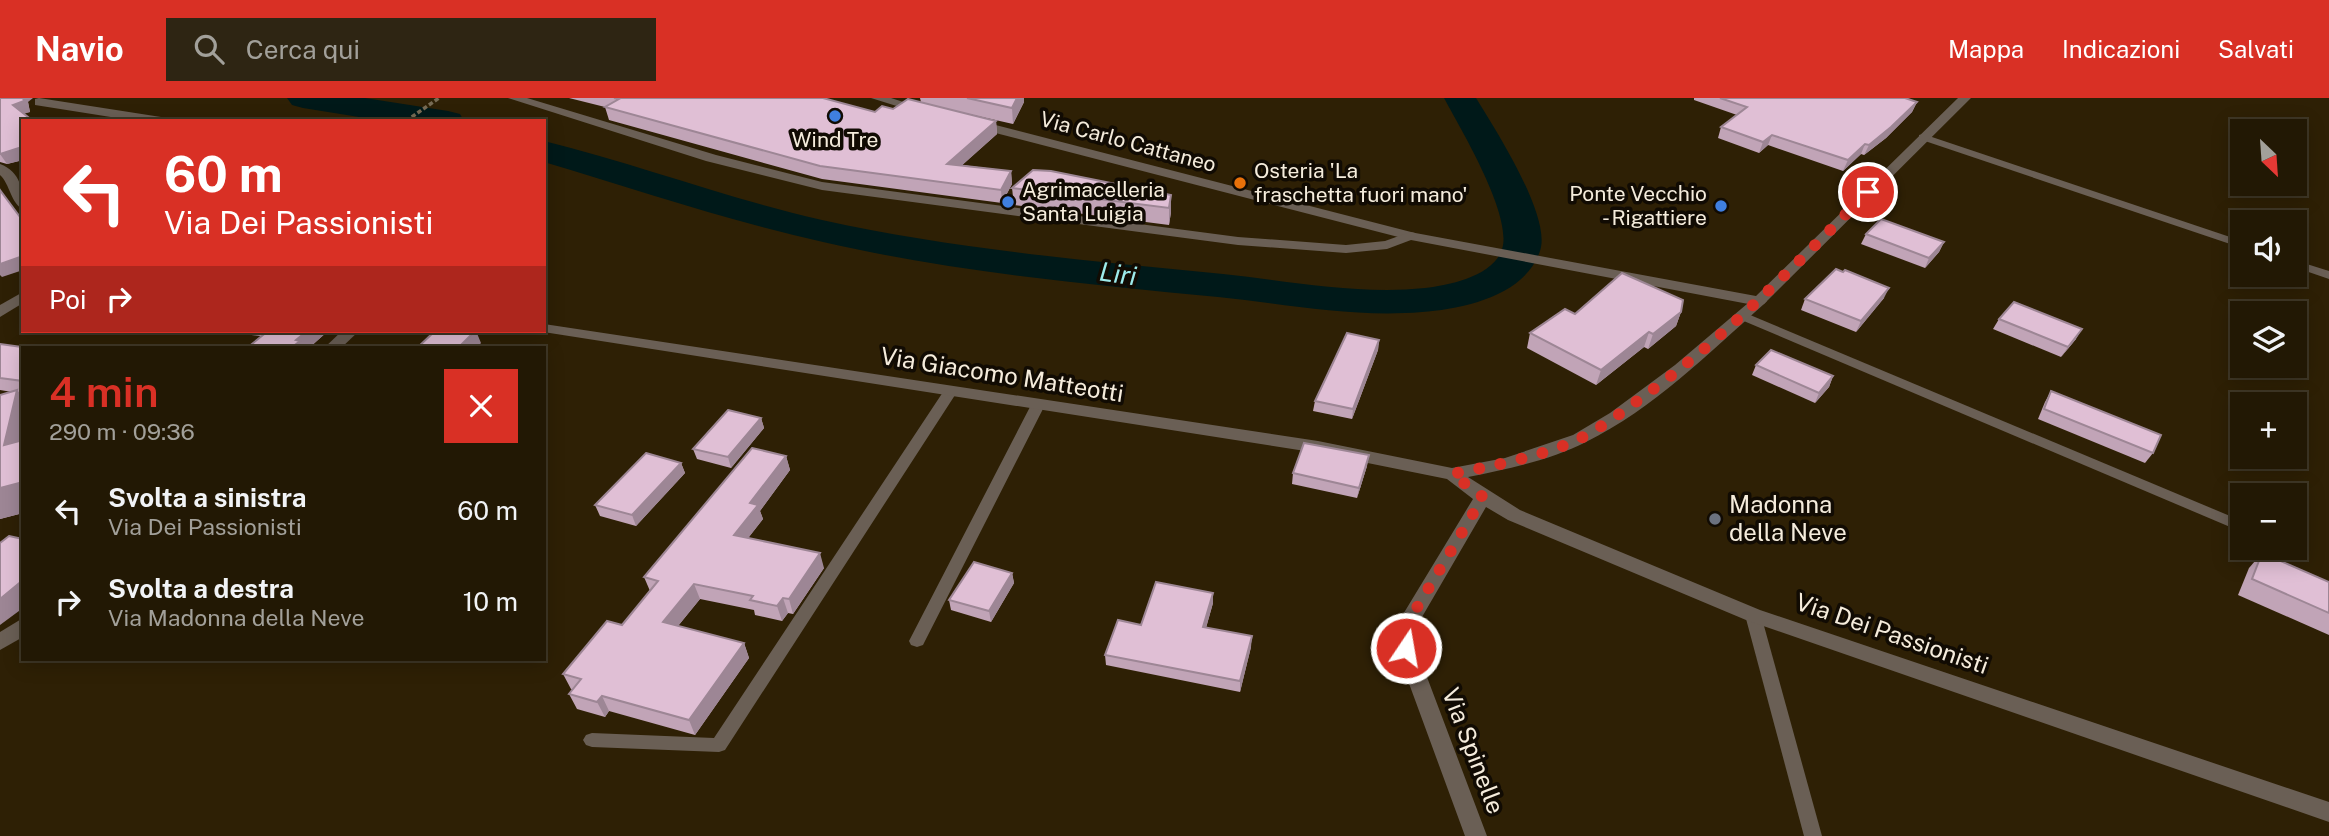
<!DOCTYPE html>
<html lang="it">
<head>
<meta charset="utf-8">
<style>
  :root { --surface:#221804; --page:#2e2513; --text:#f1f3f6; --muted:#a2a09a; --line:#3f3726; --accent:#d93025 }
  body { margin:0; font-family:"Public Sans",sans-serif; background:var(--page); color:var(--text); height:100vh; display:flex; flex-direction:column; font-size:26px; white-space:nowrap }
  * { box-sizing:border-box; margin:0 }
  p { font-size:23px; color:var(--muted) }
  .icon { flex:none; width:38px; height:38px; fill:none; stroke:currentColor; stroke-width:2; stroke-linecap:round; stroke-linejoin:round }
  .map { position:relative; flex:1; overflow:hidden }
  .sheet { position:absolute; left:21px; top:248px; width:525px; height:315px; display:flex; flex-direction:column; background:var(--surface); border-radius:0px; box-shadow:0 4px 18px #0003,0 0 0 2px var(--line) }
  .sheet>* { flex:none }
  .hud { position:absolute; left:21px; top:21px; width:525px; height:214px; border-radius:0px; box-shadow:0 4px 18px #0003,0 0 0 2px var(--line); background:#d93025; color:#fff; overflow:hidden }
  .needle { width:46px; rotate:155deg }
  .tools { position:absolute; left:2230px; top:21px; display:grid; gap:14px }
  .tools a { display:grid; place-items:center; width:77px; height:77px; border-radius:0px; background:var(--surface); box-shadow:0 4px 18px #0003,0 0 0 2px var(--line); font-size:35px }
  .pin { position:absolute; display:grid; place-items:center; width:60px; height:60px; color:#fff; margin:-30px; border:4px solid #fff; border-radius:50%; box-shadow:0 2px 7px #0007 }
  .me { position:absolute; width:77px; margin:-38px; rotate:12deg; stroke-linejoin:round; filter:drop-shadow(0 0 5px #0008) }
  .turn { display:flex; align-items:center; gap:24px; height:147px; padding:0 28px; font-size:32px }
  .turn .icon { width:91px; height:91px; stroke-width:2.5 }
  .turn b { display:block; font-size:49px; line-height:60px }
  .then { display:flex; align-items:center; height:66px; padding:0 28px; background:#0003; gap:14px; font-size:26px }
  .round { display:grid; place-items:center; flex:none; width:74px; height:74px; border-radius:0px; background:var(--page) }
  .overview { display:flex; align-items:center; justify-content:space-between; height:119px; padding:0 28px }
  h1 { font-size:42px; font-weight:600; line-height:52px; color:var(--accent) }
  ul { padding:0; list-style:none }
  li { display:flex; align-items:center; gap:21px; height:91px; padding:0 28px }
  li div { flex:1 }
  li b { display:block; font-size:26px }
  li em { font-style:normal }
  header { display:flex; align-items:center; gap:42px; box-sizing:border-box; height:98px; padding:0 35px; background:var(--accent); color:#fff }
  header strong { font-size:33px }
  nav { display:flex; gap:38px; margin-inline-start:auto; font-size:24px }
  .search { width:490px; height:63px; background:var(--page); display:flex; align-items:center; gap:18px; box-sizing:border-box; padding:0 24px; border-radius:0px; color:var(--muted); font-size:26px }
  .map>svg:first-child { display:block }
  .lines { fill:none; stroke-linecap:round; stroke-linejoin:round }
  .river { fill:#001919; fill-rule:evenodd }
  .path { stroke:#776b54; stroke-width:3.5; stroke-dasharray:4.5 2.5; stroke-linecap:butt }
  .service { fill:#6a5f55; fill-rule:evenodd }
  .minor { fill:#6a5f55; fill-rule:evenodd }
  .tertiary { fill:#6a5f55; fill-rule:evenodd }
  .wall { fill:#c1a4b7 }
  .shaded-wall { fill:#9d8695 }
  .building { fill:#e0bfd5; stroke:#9d8695; stroke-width:2 }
  .route { stroke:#d93025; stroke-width:12; stroke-dasharray:0 21.6 }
  .shop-dot { fill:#3f7fe0; stroke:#110b03; stroke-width:2.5 }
  .food-dot { fill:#e8710a; stroke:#110b03; stroke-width:2.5 }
  .worship-dot { fill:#6b7280; stroke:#110b03; stroke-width:2.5 }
  .labels { text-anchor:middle; stroke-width:7; stroke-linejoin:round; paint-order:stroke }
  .far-poi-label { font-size:21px; fill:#f5ecdc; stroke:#110b03; text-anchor:start }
  .far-street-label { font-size:21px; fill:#f5ecdc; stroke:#110b03 }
  .street-label { font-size:24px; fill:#f5ecdc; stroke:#110b03 }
  .poi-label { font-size:24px; fill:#f5ecdc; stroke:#110b03; text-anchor:start }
  .water-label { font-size:26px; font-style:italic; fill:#9debeb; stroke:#110b03 }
</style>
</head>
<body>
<header>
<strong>Navio</strong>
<div class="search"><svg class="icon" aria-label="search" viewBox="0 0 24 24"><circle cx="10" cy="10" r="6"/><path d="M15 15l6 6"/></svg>Cerca qui</div>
<nav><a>Mappa</a><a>Indicazioni</a><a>Salvati</a></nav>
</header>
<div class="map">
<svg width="2329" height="738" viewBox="0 0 2329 738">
  <rect width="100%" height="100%" fill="#2e2005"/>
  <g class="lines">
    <g class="river">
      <path d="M287 0H365L448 13 460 16 464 23H384L303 10 292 7Z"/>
      <path d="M1444 0H1476C1495 31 1552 119 1540 153 1525 198 1463 211 1422 214 1354 220 1286 206 1218 199 1086 186 953 174 823 144 729 123 637 92 544 64V43C638 66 728 101 822 122 954 151 1089 163 1223 176 1290 183 1358 197 1425 190 1449 187 1490 179 1501 154 1516 122 1460 30 1444 0Z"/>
    </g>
    <path class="path" d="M406 23 439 0"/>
    <g class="service">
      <path d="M1923 36 2242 143V150L1919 41V37Z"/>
      <path d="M2294 162 2329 173V181L2294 169Z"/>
      <path d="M1743 214 2242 423V434L1739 221 1737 218Z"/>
      <path d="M950 290 957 294 725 652 719 654 592 649 586 647 583 642 586 637 592 635 714 640 945 291Z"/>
      <path d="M1038 303 1045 307 925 543 923 547 917 549 911 547 909 543 1031 307Z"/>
      <path d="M1753 511 1759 513 1761 517 1822 738H1804L1745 517 1747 513Z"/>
    </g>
    <g class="minor">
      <path d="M39 0 161 19 167 23H136L35 7V1Z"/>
      <path d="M871 0H891L928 12 922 16Z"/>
      <path d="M976 22 1415 135 1417 138 1410 142 972 29V23Z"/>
      <path d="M0 66C21 74 23 92 23 111 11 106 10 86 0 77Z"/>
      <path d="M23 194V205L0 219V207Z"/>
      <path d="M1759 198 1764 200 1767 203 1764 206C1709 255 1653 311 1586 344 1551 362 1507 371 1468 379L1520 412 1760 512 2329 704V724L1746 522 1508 422 1486 409 1422 519 1416 550 1487 738H1465L1396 550 1402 518 1473 401 1447 381 1318 355 537 233H544V226L1318 343 1452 370 1505 360 1573 337 1610 315 1675 267 1754 200Z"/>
      <path d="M342 233H359L341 250H324Z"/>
      <path d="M23 520V539L0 552V534Z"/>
    </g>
    <path class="tertiary" d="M508 0H527L716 57 822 84 1238 139 1346 147 1385 143 1410 134 1756 198 1958 0H1971L1764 206 1759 208 1411 142 1387 151 1346 155 1238 147 822 92 706 63Z"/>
  </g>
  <g class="wall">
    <path d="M0 0 28 4 30 14 24 15 23 23V62L7 66 0 64Z"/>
    <path d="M569 0H823L875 14 893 11 921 4 920 0H1024V4L1013 26 960 14 996 23 997 36 962 67 1011 73 1012 86 1002 105 822 81 609 22 605 9Z"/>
    <path d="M1694 0H1905L1917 4 1912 14 1886 40 1864 57 1861 56 1843 73 1768 47 1759 55 1718 40 1721 29 1737 17 1694 2Z"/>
    <path d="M1012 90 1171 97V114L1169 127 1014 107Z"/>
    <path d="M1866 136 1944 144 1939 154 1925 170 1861 146Z"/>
    <path d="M1884 200 1856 234 1801 212 1805 201Z"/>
    <path d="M1681 214 1676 228 1648 251 1644 249 1596 287 1527 250 1530 235 1575 216Z"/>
    <path d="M1999 221 2076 241 2061 259 1993 231Z"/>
    <path d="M215 233H328L309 250H247L261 238Z"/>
    <path d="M1379 242 1378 252 1352 321 1313 313 1315 303Z"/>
    <path d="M0 246 23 250V295H19L23 415 0 421V297L12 294 0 292Z"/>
    <path d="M1756 267 1833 278 1829 289 1815 305 1752 277Z"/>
    <path d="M2051 293 2153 355 2145 365 2038 321 2045 304Z"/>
    <path d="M761 320 764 330 731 370 697 361 693 351Z"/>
    <path d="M786 358 790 372 760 413 763 421 748 440 824 470 793 516 788 515 782 523 755 517 754 512 700 501 678 528 744 545 749 560 695 637 609 613 605 619 577 611 569 596 573 592 571 591 563 576 622 527 650 493 644 479Z"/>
    <path d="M681 365 685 375 636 428 600 418 595 407Z"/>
    <path d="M1367 368 1357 400 1292 386 1293 375Z"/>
    <path d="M2262 455 2329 484V537L2238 497 2249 470Z"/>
    <path d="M1012 475 1014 485 991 524 951 512 949 502Z"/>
    <path d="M1213 495V505L1206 530 1251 549 1240 594 1106 567 1105 557 1141 527Z"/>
  </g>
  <g class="shaded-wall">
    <path d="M23 0H33L28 4 30 14 20 17 13 7Z"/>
    <path d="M1017 0H1024V4L1013 26 1012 10Z"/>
    <path d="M1917 4 1912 14 1886 40 1864 57 1869 47Z"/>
    <path d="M996 23 997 36 949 79 947 66Z"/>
    <path d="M1772 37 1768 47 1759 55 1763 44Z"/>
    <path d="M1865 46 1861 56 1843 73 1848 62Z"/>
    <path d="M19 50 23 56V62L7 66 0 56Z"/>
    <path d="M1011 73 1012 86 1002 105 1001 92Z"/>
    <path d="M1171 97V114L1169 127V110Z"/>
    <path d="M1944 144 1939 154 1925 170 1929 160Z"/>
    <path d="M23 158V172L2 179 0 177V166Z"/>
    <path d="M1889 190 1884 200 1856 234 1861 223Z"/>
    <path d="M1681 214 1676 228 1648 251 1653 236Z"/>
    <path d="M2082 231 2076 241 2061 259 2068 249Z"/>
    <path d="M307 233H328L309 250H291L296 242Z"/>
    <path d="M476 233 481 245 477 250H458Z"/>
    <path d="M1649 234 1644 249 1596 287 1601 272Z"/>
    <path d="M1379 242 1378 252 1352 321 1353 311Z"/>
    <path d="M1833 278 1829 289 1815 305 1819 295Z"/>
    <path d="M17 292 23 299V368L4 347Z"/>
    <path d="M761 320 764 330 731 370 728 359Z"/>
    <path d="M1369 357 1367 368 1357 400 1359 390Z"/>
    <path d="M786 358 790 372 760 413 763 421 739 452 734 437 750 405Z"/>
    <path d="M681 365 685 375 636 428 632 417Z"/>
    <path d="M23 384V415L0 421V390Z"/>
    <path d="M820 455 824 470 793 516 789 501Z"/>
    <path d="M1012 475 1014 485 991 524 989 513Z"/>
    <path d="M23 482V510L0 527V501Z"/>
    <path d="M694 486 700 501 669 539 663 524Z"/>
    <path d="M1213 495V505L1203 540V529Z"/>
    <path d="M783 500 788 515 782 523 777 508Z"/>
    <path d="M1252 538 1251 549 1240 594V583Z"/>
    <path d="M744 545 749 560 695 637 689 622Z"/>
    <path d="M602 598 609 613 605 619 597 604Z"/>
  </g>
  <g class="building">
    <path d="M0 0H23L24 3 13 7 33 23H23V55L19 50 0 56Z"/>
    <path d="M614 0H823L875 14 882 8 893 11 908 1 996 23 947 66 1011 73 1001 92 820 68 605 9 619 1Z"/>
    <path d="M967 0H1017L1012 10Z"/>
    <path d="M1720 0H1905L1917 4 1891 29 1869 47 1865 46 1848 62 1772 37 1763 44 1721 29 1747 9Z"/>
    <path d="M1033 72 1051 73 1171 97 1169 110 1012 90Z"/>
    <path d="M0 92 23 123V158L0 166Z"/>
    <path d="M1881 121 1944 144 1929 160 1866 136Z"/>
    <path d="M1836 171 1843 174 1845 172 1889 190 1861 223 1805 201Z"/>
    <path d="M1622 175 1683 202 1681 214 1653 236 1649 234 1601 272 1530 235 1565 211 1575 216Z"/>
    <path d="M2014 204 2082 231 2068 249 1999 221Z"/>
    <path d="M268 233H307L296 242 300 243 291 250H247Z"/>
    <path d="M435 233H475L458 250H417Z"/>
    <path d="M1347 235 1379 242 1353 311 1315 303Z"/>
    <path d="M0 246 29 250H23V283L0 280Z"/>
    <path d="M1771 252 1833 278 1819 295 1756 267Z"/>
    <path d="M17 292 4 347 23 342V384L0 390V297Z"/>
    <path d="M2051 293 2161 337 2153 355 2044 311Z"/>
    <path d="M728 312 761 320 728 359 693 351Z"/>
    <path d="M1304 345 1369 357 1359 390 1293 375Z"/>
    <path d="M752 350 786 358 750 405 758 407 734 437 820 455 789 501 783 500 777 508 750 502 753 498 694 486 663 524 744 545 689 622 602 598 597 604 569 596 581 581 563 576 607 523 622 527 658 483 644 479Z"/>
    <path d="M646 355 681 365 632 417 595 407Z"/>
    <path d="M9 438 23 441V482L0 501V445Z"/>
    <path d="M2262 455 2329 484V515L2252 481Z"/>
    <path d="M974 464 1012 475 989 513 949 502Z"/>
    <path d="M1156 484 1213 495 1203 529 1252 538 1240 583 1105 557 1118 522 1141 527Z"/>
  </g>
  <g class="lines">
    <path class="route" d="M1406 550 1412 518 1483 399 1452 376C1492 368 1545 358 1581 340 1606 327 1629 309 1652 292 1731 234 1799 163 1868 94"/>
  </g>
  <g class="shop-dot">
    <circle cx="835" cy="18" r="7"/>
    <circle cx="1008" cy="104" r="7"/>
    <circle cx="1721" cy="108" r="7"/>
  </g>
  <circle class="food-dot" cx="1240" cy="85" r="7"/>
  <circle class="worship-dot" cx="1715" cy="421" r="7"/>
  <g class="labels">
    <g class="far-poi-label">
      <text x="835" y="49" text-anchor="middle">Wind Tre</text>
      <text x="1254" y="80">Osteria 'La<tspan x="1254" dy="24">fraschetta fuori mano'</tspan></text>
      <text x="1022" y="99">Agrimacelleria<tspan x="1022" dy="24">Santa Luigia</tspan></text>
      <text x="1707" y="103" text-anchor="end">Ponte Vecchio<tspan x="1707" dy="24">- Rigattiere</tspan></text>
    </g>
    <g class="far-street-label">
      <text transform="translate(1128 44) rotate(15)" y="7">Via Carlo Cattaneo</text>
    </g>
    <g class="street-label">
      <text transform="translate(1002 277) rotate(9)" y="8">Via Giacomo Matteotti</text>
      <text transform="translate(1892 536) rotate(19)" y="8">Via Dei Passionisti</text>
      <text transform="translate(1473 653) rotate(69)" y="8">Via Spinelle</text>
    </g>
    <g class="poi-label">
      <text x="1729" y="415">Madonna<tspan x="1729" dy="28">della Neve</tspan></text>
    </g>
    <g class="water-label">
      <text transform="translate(1118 176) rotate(8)" y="9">Liri</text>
    </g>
  </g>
</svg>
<div class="tools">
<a><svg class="needle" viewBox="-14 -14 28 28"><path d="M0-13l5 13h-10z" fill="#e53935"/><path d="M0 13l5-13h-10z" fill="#a2a09a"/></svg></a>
<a><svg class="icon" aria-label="sound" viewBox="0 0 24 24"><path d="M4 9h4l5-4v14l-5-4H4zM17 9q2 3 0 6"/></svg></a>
<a><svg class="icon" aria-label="layers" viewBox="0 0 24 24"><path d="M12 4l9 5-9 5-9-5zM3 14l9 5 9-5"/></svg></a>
<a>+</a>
<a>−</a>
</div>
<div class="pin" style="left:1868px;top:94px;background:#d93025"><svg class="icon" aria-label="arrive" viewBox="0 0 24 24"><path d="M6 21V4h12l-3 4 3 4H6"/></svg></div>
<svg class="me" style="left:1406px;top:550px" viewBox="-20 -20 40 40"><circle r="17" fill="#d93025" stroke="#fff" stroke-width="3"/><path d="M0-11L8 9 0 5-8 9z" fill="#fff"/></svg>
<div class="hud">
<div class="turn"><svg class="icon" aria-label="left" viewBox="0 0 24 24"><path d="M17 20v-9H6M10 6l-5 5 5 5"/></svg><div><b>60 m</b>Via Dei Passionisti</div></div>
<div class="then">Poi<svg class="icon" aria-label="right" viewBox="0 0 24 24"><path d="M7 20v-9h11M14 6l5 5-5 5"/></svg></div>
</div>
<section class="sheet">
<div class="overview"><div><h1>4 min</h1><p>290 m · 09:36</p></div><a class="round" style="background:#d93025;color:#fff"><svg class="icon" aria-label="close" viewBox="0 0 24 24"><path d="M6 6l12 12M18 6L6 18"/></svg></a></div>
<ul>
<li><svg class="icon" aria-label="left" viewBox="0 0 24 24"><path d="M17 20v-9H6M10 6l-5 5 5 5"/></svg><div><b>Svolta a sinistra</b><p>Via Dei Passionisti</p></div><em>60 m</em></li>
<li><svg class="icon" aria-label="right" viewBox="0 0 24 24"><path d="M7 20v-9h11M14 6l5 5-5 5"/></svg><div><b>Svolta a destra</b><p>Via Madonna della Neve</p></div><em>10 m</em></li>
</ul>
</section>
</div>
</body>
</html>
